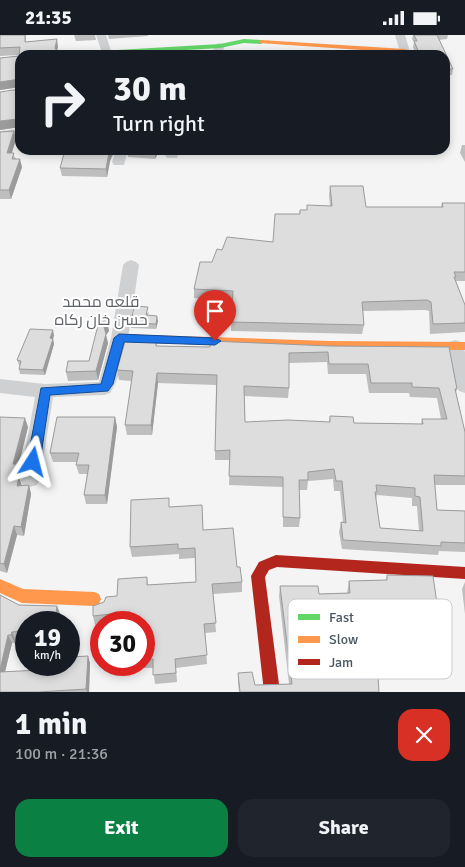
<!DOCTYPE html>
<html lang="en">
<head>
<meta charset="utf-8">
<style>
  :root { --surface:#171b24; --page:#20242c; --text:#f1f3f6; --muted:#9ea1a6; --accent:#0b8043 }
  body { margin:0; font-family:Signika,Cairo,sans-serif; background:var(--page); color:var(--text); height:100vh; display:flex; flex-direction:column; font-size:19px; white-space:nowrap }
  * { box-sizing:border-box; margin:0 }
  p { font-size:16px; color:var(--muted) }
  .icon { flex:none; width:28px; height:28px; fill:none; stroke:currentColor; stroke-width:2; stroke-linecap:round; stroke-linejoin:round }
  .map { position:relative; height:657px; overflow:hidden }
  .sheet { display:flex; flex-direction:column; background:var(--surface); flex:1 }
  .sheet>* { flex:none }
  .guide { position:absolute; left:15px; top:15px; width:435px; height:105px; border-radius:15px; box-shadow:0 2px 8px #0003; background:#171b24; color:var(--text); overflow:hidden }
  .speed { position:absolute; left:15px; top:576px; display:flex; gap:10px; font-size:25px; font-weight:700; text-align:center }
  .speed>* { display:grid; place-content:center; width:65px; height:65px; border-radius:50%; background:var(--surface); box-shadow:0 2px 8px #0003; line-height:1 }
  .speed small { font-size:12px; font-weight:400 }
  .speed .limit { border:8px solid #d22; background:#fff; color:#111 }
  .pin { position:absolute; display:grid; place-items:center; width:42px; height:42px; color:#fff; margin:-51px -21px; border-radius:50% 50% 50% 0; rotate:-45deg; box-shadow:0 0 5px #0007 }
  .pin .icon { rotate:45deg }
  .me { position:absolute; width:55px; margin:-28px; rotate:9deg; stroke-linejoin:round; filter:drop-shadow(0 0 4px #0008) }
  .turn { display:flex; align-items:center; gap:18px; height:105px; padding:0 15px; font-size:22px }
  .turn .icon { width:65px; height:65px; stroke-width:2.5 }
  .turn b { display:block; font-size:35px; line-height:42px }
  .round { display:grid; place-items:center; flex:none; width:52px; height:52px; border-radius:15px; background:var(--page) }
  .headline { display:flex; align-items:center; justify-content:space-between; height:85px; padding:0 15px }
  h1 { font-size:30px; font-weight:800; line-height:38px }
  .button { display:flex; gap:10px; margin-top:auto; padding:10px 15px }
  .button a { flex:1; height:58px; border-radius:15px; background:var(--accent); color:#fff; font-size:20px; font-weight:800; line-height:58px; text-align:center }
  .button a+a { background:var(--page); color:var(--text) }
  .status { display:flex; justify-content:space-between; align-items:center; height:35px; padding:0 25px; background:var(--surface); direction:ltr }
  .status svg { height:14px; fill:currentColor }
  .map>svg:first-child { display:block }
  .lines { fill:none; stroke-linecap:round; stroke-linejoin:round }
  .street { fill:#ced0d2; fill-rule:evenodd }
  .fast { fill:#63d668; fill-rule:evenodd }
  .slow { fill:#ff974d; fill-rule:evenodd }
  .jam { fill:#b3261e; fill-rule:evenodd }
  .wall { fill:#bebebf; fill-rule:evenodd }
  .shaded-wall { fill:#9b9b9b }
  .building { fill:#ddddde; stroke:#9b9b9b; fill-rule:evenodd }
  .route { fill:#1a73e8; stroke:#114b97 }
  .labels { text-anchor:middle; stroke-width:4; stroke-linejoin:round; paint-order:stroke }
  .quarter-label { font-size:16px; fill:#5f6368; stroke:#fff }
  .key { fill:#fff; stroke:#c9ccd0; stroke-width:1 }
  .key-label { font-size:14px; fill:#4a5661 }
</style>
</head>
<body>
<div class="status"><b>21:35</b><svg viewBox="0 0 49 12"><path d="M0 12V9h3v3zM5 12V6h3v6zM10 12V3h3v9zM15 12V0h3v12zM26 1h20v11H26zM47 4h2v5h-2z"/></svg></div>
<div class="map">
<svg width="465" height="657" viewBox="0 0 465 657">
  <rect width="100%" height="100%" fill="#f4f4f4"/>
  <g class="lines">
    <g class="street">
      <path d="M96 0H106L111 16 110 18H102Z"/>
      <path d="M395 0H405L411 20H401Z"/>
      <path d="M220 8 225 11 221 20H211L216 9Z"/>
      <path d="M20 94V102L0 104V96Z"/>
      <path d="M116 115H128L124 130H114L112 127Z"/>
      <path d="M167 115H179L177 123H167L165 120Z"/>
      <path d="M131 225 136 227 139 230C134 260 127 335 110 358L104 360 53 362 40 444 37 450 30 452 23 450 20 444 35 362 0 358V344L45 349 99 347 111 303 123 230 126 227Z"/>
      <path d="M455 305 461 307 465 317V358L459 356 456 351 446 311 449 307Z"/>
    </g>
    <path class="fast" d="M244 4 261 5 264 7 261 9 244 8 220 13 102 20H62L66 18 220 9Z"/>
    <g class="slow">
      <path d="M261 5 405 14 409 16 405 18 259 8V6Z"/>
      <path d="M119 299 329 306 465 307V315L329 314 119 307 114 303Z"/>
      <path d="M0 544 23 554 94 557 99 559 101 564 99 569 94 571 22 568 0 558Z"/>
    </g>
    <path class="jam" d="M276 520 465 532V544L277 532 269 535 265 542 280 657H264L251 541 259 527Z"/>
  </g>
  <g class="wall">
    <path d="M0 0H26V7L58 12 20 20V92L0 95 20 54V52L0 55V23L19 21V20L0 21Z"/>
    <path d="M74 0H95L96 5 76 6Z"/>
    <path d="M108 0H148V1L109 4Z"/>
    <path d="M413 0H448L447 4 439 5 453 34 452 40H445V20H416L413 12 414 7 412 4Z"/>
    <path d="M14 96 16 104 12 118 22 132 11 164H0V97Z"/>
    <path d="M462 110H465V127L460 118Z"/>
    <path d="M65 115H115L110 126 107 142 62 141 60 133Z"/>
    <path d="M127 115H166L163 120H157L155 124 128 122Z"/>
    <path d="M330 151 366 172H441L442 168H465V246H456L465 270V297L430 299 429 276 425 275 363 276 364 290 362 299 231 296 232 266 194 263V254L212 227 222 215 273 207 299 179 300 175H307L330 171 329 160Z"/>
    <path d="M149 277 148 280 158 286 156 294 131 293V288Z"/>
    <path d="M107 286 109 296 106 300 108 308 98 345 68 346 66 337 89 326Z"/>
    <path d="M54 300 53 304 54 309 45 340 20 339 19 334 20 331 19 330 17 325Z"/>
    <path d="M151 306H156L157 311 210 312 330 311 457 354 456 357 465 397V450H435L437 475 465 476V517L439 516 438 520 342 514 339 497 341 487H343L340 456H334L333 444 308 446 307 455H299L300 483 299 492H283V452L229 450 230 425H215L216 350 158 348 152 400H127L125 390 132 346 119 345 117 335ZM327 327 328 339H366L369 358H409L410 362 437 363 441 384H422L421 389 354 388 330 381 329 387H245L244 361 288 363 289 353V328ZM377 460 412 463V471H417L419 496 380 493 376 464Z"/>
    <path d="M0 382 28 392 18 432 19 438V442L22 451 29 450 31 459 24 501 17 500 7 538 0 536Z"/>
    <path d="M115 382 117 392 107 469H86L84 460 87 439H79L76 430 77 427H53L50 418Z"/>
    <path d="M170 472 203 495 237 532 242 547V557L213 559 216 597 205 598 207 629 176 633 177 647 155 649 153 633H127L126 630H144V588L129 587 101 588V590H95L93 581 117 561 147 542 148 550 196 547 195 523 179 524V519L132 522 130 512Z"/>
    <path d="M387 540 446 630 441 639 378 637 379 657H239L238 648V638L255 650 289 649 279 561 280 551 319 559 347 558 349 546 386 545ZM323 591 325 620H293L290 592Z"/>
    <path d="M465 547V579L462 554Z"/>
    <path d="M0 560 19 570 57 571 60 579 59 588H26V604L15 605V608H12L5 637 40 635 90 628 89 657H0Z"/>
  </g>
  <g class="shaded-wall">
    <path d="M57 4 58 12 56 20 55 13Z"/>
    <path d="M20 44V52L0 55V47Z"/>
    <path d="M18 84 20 92 0 95V86Z"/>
    <path d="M14 96 16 104 9 127 7 118Z"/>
    <path d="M111 115H115L110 126 107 142 106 134 109 118Z"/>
    <path d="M155 115H156L157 120 155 124Z"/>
    <path d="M163 115H166L163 120Z"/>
    <path d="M20 124 22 132 11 164 9 155Z"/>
    <path d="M157 281 158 286 156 294V289Z"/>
    <path d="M107 286 109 296 106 300 108 308 98 345 96 336 104 292Z"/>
    <path d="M53 295 54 300 53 304 54 309 45 340 43 335 50 303Z"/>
    <path d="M157 338 158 348 152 400 151 390Z"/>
    <path d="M115 382 117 392 107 469 105 460Z"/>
    <path d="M25 383 28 392 18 432 19 438V443V442L22 451H17L13 429Z"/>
    <path d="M29 450 31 459 24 501 21 492Z"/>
    <path d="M14 491 17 500 7 538 4 529Z"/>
    <path d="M57 571 60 579 59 588H57L55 584Z"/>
    <path d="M12 597 15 605V608L11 600Z"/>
    <path d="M8 600 12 608 3 645 0 639V635Z"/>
    <path d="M88 621 90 628 89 657H87L86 654Z"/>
  </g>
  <g class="building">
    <path d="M0 0H25V7L57 4 55 13 57 16 67 17 66 20H20V86L18 84 0 86V57L20 54V44L0 47V23L19 21 20 12 0 13Z"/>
    <path d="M414 0H437L453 34H445V20H420L414 6H417Z"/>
    <path d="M88 18 120 20H87Z"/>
    <path d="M14 96 7 118H14L12 124H20L9 155H0V97Z"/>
    <path d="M65 115H111L109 118 106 134 60 133Z"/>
    <path d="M330 151H363L366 172H443L442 168H465V237H454L456 242H454L465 270V288L433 289 431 267 427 265 362 267 364 290 231 287 233 256 194 254 200 227H212L217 214 222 215 227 202 273 207 275 179H300V175H307V170L332 171Z"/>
    <path d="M134 271 148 272 146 280 157 281 156 289 131 288Z"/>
    <path d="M99 286H107L104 292 106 299 96 336 66 337 68 326H89Z"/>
    <path d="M30 294 53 295 50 303 53 304 43 335 19 334 21 326 17 325Z"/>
    <path d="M126 303 151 304V306H156V311L210 312V306L330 311 449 312 457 354H455L465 397V441L434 440 437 475 465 476V508L441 507V511L343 505 341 487 346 488 342 446H336L334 434 308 437V445H299L300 483 283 482V442L229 441 230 415 215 416 217 340 157 338 151 390H125L133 336 117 335ZM328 317 329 329H368L371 348H412V352L439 353 447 384H422L423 389 354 388 353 382 330 381V387L288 385 245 387 244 351 289 353V318ZM376 450 415 453V461L420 462 423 496 380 493 375 457H377Z"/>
    <path d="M0 382 25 383 13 429H16L15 436 19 442 17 451 29 450 21 492 14 491 4 529 0 528Z"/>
    <path d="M57 382H115L105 460H84L89 430H76L79 418H50Z"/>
    <path d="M169 463V472L202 470 203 495 233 493 237 532H240L242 547 212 549 216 588 204 589 207 620 175 624 176 638 153 640V624H144V588H129L130 577 93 581V571L104 567 106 562 117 561 118 544 147 542V550L196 547 195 513 178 514V509L130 512 131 465Z"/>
    <path d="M387 540 433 541 446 630 377 627 379 657H240L238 638 252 637 255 650 292 649 280 551H318L319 559 350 558 349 546 387 545ZM325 581 327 620H293L288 582Z"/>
    <path d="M0 560 19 570 57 571 55 584H49L48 588H26V596L12 597 11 600H8L0 635Z"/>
    <path d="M88 621 86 654 38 657H0V637L40 635 41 630H69V622Z"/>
  </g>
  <path class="route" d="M119 299 215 303 221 306 215 310 124 307 113 349 108 356 50 360 40 427 38 430H29L27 427 41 353 101 349 114 303Z"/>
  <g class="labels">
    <g class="quarter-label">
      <text x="101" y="272">قلعه محمد<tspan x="101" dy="18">حسن خان رکاه</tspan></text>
    </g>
  </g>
  <rect x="288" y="564" width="164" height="80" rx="8" class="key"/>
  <rect x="298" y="579" width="22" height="6" fill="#63d668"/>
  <rect x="298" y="601" width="22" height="7" fill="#ff974d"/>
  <rect x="298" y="624" width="22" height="6" fill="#b3261e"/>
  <g class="key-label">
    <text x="329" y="587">Fast</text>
    <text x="329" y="609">Slow</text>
    <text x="329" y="632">Jam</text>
  </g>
</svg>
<div class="speed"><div>19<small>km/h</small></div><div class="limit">30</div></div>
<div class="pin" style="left:215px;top:306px;background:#d93025"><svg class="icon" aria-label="arrive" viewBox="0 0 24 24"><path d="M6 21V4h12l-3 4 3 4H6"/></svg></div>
<svg class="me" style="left:33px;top:427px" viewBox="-20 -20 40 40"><path d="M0-17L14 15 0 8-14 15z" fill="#1a73e8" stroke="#fff" stroke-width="4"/></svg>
<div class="guide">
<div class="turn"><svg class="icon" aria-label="right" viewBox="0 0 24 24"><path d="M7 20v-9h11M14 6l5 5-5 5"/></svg><div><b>30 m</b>Turn right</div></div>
</div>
</div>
<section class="sheet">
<div class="headline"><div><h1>1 min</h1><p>100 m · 21:36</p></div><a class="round" style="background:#d93025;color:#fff"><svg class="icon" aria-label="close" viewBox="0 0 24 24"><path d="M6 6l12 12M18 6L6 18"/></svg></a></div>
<div class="button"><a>Exit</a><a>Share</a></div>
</section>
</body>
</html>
